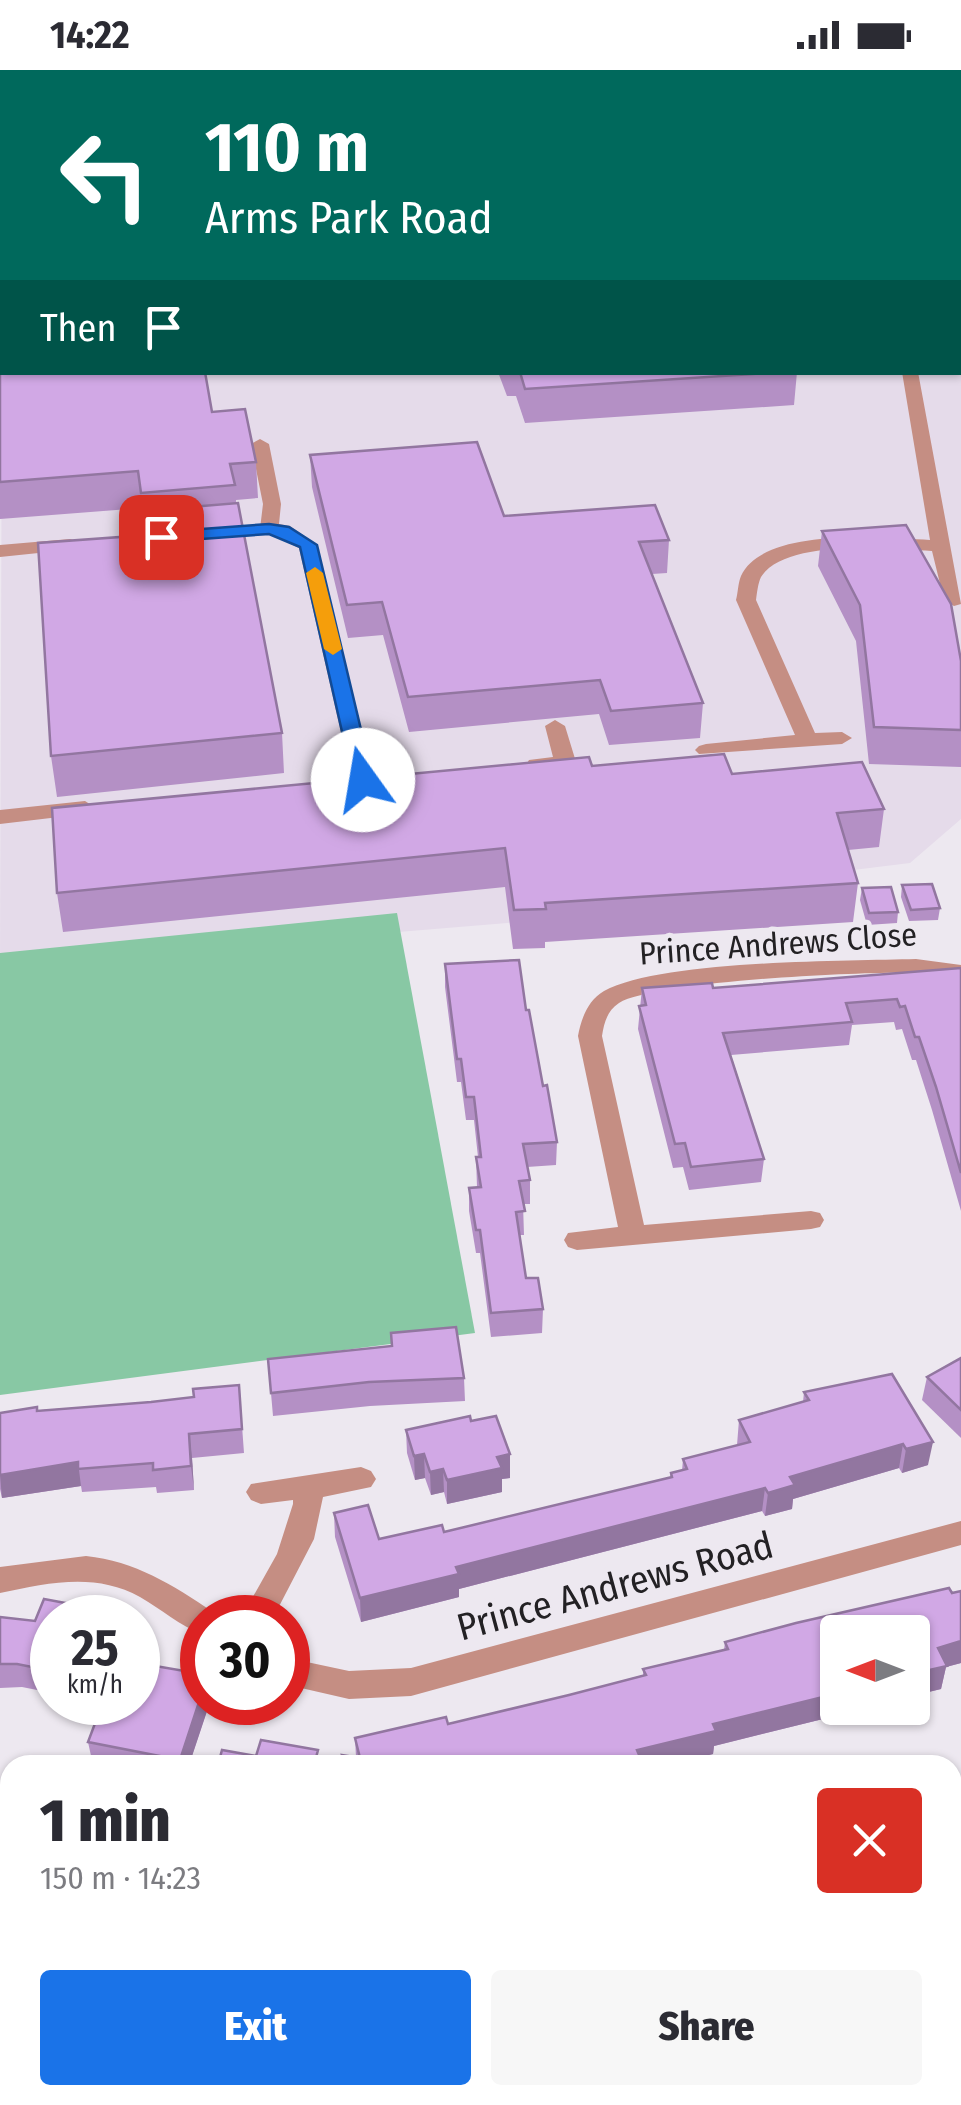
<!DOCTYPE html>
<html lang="en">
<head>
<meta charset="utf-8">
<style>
  :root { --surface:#fff; --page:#f7f7f7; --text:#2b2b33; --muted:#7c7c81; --accent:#1a73e8 }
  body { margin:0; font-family:"Fira Sans Condensed",sans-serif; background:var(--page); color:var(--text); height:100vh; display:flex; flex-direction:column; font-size:38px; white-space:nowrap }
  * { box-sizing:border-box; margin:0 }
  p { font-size:32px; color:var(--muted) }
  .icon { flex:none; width:55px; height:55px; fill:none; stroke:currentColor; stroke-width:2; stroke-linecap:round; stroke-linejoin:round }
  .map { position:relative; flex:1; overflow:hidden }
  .details { position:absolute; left:0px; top:1685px; width:962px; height:350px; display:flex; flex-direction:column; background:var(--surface); border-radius:30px 30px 0 0; box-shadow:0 2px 8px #0004 }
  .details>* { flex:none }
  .banner { position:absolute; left:0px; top:0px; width:962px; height:305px; box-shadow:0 2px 8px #0004; background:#00695c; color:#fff; overflow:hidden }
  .needle { width:65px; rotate:270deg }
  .tools { position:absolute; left:820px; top:1545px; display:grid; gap:20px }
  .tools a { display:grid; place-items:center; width:110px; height:110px; border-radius:10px; background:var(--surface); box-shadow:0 2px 8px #0004; font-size:50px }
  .speed { position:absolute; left:30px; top:1525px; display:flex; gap:20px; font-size:50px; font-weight:700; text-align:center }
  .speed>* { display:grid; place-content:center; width:130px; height:130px; border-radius:50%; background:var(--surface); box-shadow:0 2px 8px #0004; line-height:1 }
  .speed small { font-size:25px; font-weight:400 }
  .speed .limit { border:15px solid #d22; background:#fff; color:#111 }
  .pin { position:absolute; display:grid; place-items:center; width:85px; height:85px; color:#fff; margin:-42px; border-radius:20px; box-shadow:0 5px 15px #0006 }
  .me { position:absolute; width:110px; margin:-55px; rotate:347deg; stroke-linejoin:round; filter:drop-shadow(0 0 8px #0008) }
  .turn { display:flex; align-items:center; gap:35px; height:210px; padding:0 40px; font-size:45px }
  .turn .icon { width:130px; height:130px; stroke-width:2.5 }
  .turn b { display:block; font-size:70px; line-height:85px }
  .then { display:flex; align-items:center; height:95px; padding:0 40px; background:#0003; gap:20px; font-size:38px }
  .round { display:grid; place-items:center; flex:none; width:105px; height:105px; border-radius:10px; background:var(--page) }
  .overview { display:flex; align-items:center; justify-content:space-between; height:170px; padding:0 40px }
  h1 { font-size:60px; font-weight:800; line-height:75px }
  .action { display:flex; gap:20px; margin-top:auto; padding:20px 40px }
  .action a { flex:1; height:115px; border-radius:10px; background:var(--accent); color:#fff; font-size:40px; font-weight:800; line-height:115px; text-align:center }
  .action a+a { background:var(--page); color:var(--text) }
  .status { display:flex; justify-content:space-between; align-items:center; height:70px; padding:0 50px; background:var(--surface); direction:ltr }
  .status svg { height:28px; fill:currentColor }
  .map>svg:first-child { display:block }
  .built { fill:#e5dbea }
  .green { fill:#88c8a4 }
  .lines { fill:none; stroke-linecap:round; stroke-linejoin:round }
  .minor { fill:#c58e83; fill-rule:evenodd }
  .wall { fill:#b490c5 }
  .shaded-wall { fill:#9276a0 }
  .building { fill:#d1a8e5; stroke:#9276a0; stroke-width:2.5 }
  .route { fill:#1a73e8; stroke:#114b97; stroke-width:2.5 }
  .slow { fill:#f59e0b }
  .labels { text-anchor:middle; stroke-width:10; stroke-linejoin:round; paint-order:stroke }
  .street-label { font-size:32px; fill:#232124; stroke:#ede8f0 }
  .near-street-label { font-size:38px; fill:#232124; stroke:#ede8f0 }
</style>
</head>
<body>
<div class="status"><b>14:22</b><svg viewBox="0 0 49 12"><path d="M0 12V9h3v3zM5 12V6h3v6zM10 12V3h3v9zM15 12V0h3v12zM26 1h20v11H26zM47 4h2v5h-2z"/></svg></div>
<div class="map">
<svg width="961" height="2035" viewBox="0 0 961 2035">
  <rect width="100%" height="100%" fill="#ede8f0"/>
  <path class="built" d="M602 0H961V749L910 793 659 824 651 841 0 895 2 279V302H960V2Z"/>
  <path class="green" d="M397 843 475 1263 0 1325V883Z"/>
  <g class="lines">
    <g class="minor">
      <path d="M2 0H16V2H3Z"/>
      <path d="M852 0H866V2H853Z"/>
      <rect x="960" y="143" width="1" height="8"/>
      <path d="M2 256V267L0 268V257Z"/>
      <path d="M902 302H918L961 534 954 536 944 530 932 481C892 479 786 468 761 507 758 513 757 523 756 530L815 663 842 662 852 668 842 674 699 684 695 680 699 676 706 674 795 665 736 530C738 523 738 513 741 506 764 456 885 468 930 470Z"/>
      <path d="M260 369 269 374 281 434 279 454 290 456 317 475 374 711 371 716 363 717 352 711 299 478 260 459 263 434 251 374Z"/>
      <path d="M70 469 77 471V479L0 487V475Z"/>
      <path d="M555 650 565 656 576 692 565 698 529 700 526 695 529 690 553 687 545 656Z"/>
      <path d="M85 731 96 738 93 743 0 754V740Z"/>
      <path d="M916 889 961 895V909C946 907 931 904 915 903 866 901 655 911 619 933 607 941 604 953 602 966L644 1155 811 1141 820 1143 824 1150 820 1157 811 1159 577 1180 568 1177 564 1170 568 1163 618 1157 578 966C581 949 588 930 604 921 662 890 845 891 916 889Z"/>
      <path d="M361 1397 371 1401 376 1409 371 1417 323 1427 314 1469 273 1548H241L277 1484 293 1434V1430L261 1434 251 1430 246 1422 251 1414Z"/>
      <path d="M961 1451V1475L411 1626 349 1629 288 1615V1588L349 1601 411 1598Z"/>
      <path d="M86 1486C135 1491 173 1515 213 1542L216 1548H202V1564C180 1556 161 1539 140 1527 95 1502 48 1513 0 1523V1497Z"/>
    </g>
  </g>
  <g class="wall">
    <path d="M916 0H961V124L960 2H916Z"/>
    <path d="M0 295 212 342 256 392 258 428 236 430V433L282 663 284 703 57 727 51 686 146 465 142 438 0 449Z"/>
    <path d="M498 302H797L794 335 525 353 516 326H507Z"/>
    <path d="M310 385 504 446 669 470 667 503 652 504 703 633 700 668 609 675 599 644 409 662 383 565 348 568 312 417Z"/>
    <path d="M822 461 961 591V697L869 694 856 571 818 496Z"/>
    <path d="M592 696 732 704 884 739 879 777 848 780 858 813 853 852 545 872V878L513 879 505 817 63 862 57 823Z"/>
    <path d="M902 815 940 838 938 850 909 851 901 827Z"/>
    <path d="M862 818 898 842 897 853 867 855 860 830Z"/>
    <path d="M445 894 526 940 557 1072 556 1095 527 1097 530 1110V1134H523L524 1165H519L526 1208 543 1239 542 1263 491 1267 480 1183H476L469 1141V1118L477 1117 476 1087H478L474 1050H466L461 1012H457L445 917Z"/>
    <path d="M961 898V1141L932 1040 916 990H912L902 959 896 960 894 952 852 955 849 975 731 985 764 1089 761 1112 689 1120 683 1097 673 1098 638 959 642 918H713Z"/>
    <path d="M391 1263 464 1308 465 1331 370 1336 273 1346 268 1289 391 1276Z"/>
    <path d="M961 1288V1368L922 1330 927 1307Z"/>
    <path d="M892 1304 928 1395 902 1403 899 1398 793 1429 792 1439 765 1446 762 1441 459 1519V1527L361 1552 335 1467 334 1443 379 1469 444 1462 670 1407 671 1403 682 1401 683 1389 737 1375 739 1350 803 1332 804 1322Z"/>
    <path d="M239 1315 244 1383 192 1388 194 1420 157 1423 156 1417 82 1422 81 1416 2 1428 0 1419V1343L151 1332 194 1327Z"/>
    <path d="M471 1351 510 1408 502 1409V1422L447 1434 444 1422 431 1425 425 1408 415 1410 407 1383 406 1360Z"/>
    <path d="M949 1518 952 1523 961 1521V1593L946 1597 941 1619 912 1626V1562H838V1638H876L868 1652 855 1654 840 1648 823 1649 714 1676 713 1684 668 1695H343L342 1685 356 1687 355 1668 446 1647 448 1654 569 1625 643 1605V1599L724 1580 725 1572 796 1553Z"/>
    <path d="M92 1538 93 1548H52V1623L22 1617 0 1618V1547L35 1551Z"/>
    <path d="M202 1632H210L189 1695H93L88 1672Z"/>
    <path d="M639 2025H752L753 2028 762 2030 925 2025 892 2035H638Z"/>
  </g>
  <g class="shaded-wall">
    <path d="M349 0H364L363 2H348Z"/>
    <path d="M189 1364 192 1388 194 1420 191 1396Z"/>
    <path d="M933 1372 928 1395 902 1403 906 1379Z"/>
    <path d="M903 1374 899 1398 793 1429 792 1439 765 1446 768 1423 790 1407Z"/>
    <path d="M424 1384 425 1408 415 1410 414 1386Z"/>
    <path d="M510 1384V1408L502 1409V1422L447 1434V1410L497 1387Z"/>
    <path d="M78 1392 81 1416 2 1428 0 1405Z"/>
    <path d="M443 1399 444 1422 431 1425 430 1402Z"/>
    <path d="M765 1418 762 1441 459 1519V1527L361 1552 360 1528 456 1497Z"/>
    <path d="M961 1571V1593L946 1597 941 1619 912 1626V1604L938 1578Z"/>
    <path d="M202 1623V1632H210L189 1695H180V1690Z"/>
    <path d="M827 1626 823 1649 714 1676 713 1684 668 1695H608L637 1680 713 1654Z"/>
    <path d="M858 1638H876L868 1652 855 1654Z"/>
    <path d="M961 2003V2023L942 2028 943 2025H952V2006Z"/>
    <path d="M861 2025H925L892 2035H827Z"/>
  </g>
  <g class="building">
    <path d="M233 0H349L348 2H231Z"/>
    <rect x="619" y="0" width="220" height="2"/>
    <path d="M918 0H961V93L960 2H918Z"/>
    <path d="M0 14 2 15V127H0Z"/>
    <path d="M0 140H2V153L0 154Z"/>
    <rect x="960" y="172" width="1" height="95"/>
    <path d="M0 295H2V302H205L212 342 245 339 256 392 230 394 235 415 141 423 138 401 0 412Z"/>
    <path d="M520 302H784L525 319Z"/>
    <path d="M477 372 504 446 655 435 669 470 639 472 703 633 611 641 600 610 408 627 382 532 347 535 310 385Z"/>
    <path d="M238 433 282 663 51 686 38 473 147 465 143 441Z"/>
    <path d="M906 455 951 534 961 591V660L874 657 860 535 822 461Z"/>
    <path d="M724 684 732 704 862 692 884 739 837 743 858 813 545 833 546 839 514 840 505 778 57 823 52 738 589 687 592 696Z"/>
    <path d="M932 814 940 838 911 840 902 815Z"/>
    <path d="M891 817 898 842 869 843 862 818Z"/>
    <path d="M519 890 526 940H529L543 1016 547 1015 557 1072 523 1074 530 1110 519 1111 525 1141 516 1142 526 1208H538L543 1239 491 1243 480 1160H476L469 1118 481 1117 476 1087H481L474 1027H466L461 989H457L445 894Z"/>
    <path d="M961 898V1103L936 1017 919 967H915L905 936 900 937 897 929 846 933 852 952 723 963 764 1089 691 1097 685 1073 675 1074 639 936 646 935 642 918 712 913 713 918Z"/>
    <path d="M456 1257 464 1308 369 1312 271 1323 268 1289 392 1276 391 1263Z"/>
    <path d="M961 1288V1340L927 1307Z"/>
    <path d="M892 1304 933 1372 906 1379 903 1374 790 1407 795 1415 768 1423 765 1418 456 1497 459 1504 360 1528 334 1443 368 1435 379 1469 442 1455 444 1462 672 1407 671 1403 687 1399 683 1389 750 1372 739 1350 809 1330 804 1322Z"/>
    <path d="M239 1315 242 1359 189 1364 191 1396 153 1400V1393L78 1399V1392L0 1405V1343L37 1337V1341L151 1332 194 1327 193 1319Z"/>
    <path d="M470 1346 471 1351 496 1346 510 1384 497 1387 502 1398 447 1410 443 1399 430 1402 424 1384 414 1386 406 1360Z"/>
    <path d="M949 1518 952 1523 961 1521V1571L938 1578 947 1596 912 1604V1562H838V1626H827L713 1654 716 1661 637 1680 640 1687 608 1695H345L342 1685 360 1688 355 1668 446 1647 448 1654 569 1625 646 1605 643 1599 728 1579 725 1572 796 1553Z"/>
    <path d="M44 1529 92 1538 88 1548H52V1601L17 1594H0V1547L35 1551Z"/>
    <path d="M138 1593 202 1604V1623L180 1690 88 1672 103 1632H138Z"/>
    <path d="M261 1670 318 1680 314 1695H218L222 1680 256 1686Z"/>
    <path d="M961 1932V2003L952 2006V1935Z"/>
    <path d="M642 2025H752L753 2028 760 2026 762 2030 778 2025H861L827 2035H645Z"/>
  </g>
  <path class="route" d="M269 454 289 457 317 475 373 710 370 715H356L353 710 300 477 269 464 161 472 152 467 161 462Z"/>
  <path class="slow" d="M315 497 323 503 342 579 333 585 324 579 306 503Z"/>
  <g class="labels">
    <g class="street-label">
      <text transform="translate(778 874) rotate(-4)" y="11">Prince Andrews Close</text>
    </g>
    <g class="near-street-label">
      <text transform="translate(615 1516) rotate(-15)" y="13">Prince Andrews Road</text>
    </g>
  </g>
</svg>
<div class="tools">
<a><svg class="needle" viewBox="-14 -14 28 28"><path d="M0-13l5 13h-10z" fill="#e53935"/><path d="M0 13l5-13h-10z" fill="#7c7c81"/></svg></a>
</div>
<div class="speed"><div>25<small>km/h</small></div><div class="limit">30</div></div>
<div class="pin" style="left:161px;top:467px;background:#d93025"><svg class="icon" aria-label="arrive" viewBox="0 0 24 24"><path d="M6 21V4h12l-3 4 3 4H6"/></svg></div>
<svg class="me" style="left:363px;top:710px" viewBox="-20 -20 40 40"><circle r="19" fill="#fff"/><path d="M0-13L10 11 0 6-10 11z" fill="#1a73e8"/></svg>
<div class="banner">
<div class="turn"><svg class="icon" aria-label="left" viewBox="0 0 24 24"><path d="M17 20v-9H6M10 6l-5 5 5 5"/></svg><div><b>110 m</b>Arms Park Road</div></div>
<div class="then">Then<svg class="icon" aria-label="arrive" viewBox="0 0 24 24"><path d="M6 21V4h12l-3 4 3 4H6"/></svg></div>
</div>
<section class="details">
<div class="overview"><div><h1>1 min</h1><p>150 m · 14:23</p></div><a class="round" style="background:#d93025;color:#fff"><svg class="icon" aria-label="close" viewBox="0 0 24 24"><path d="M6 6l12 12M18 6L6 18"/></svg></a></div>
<div class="action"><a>Exit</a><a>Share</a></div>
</section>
</div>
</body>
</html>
